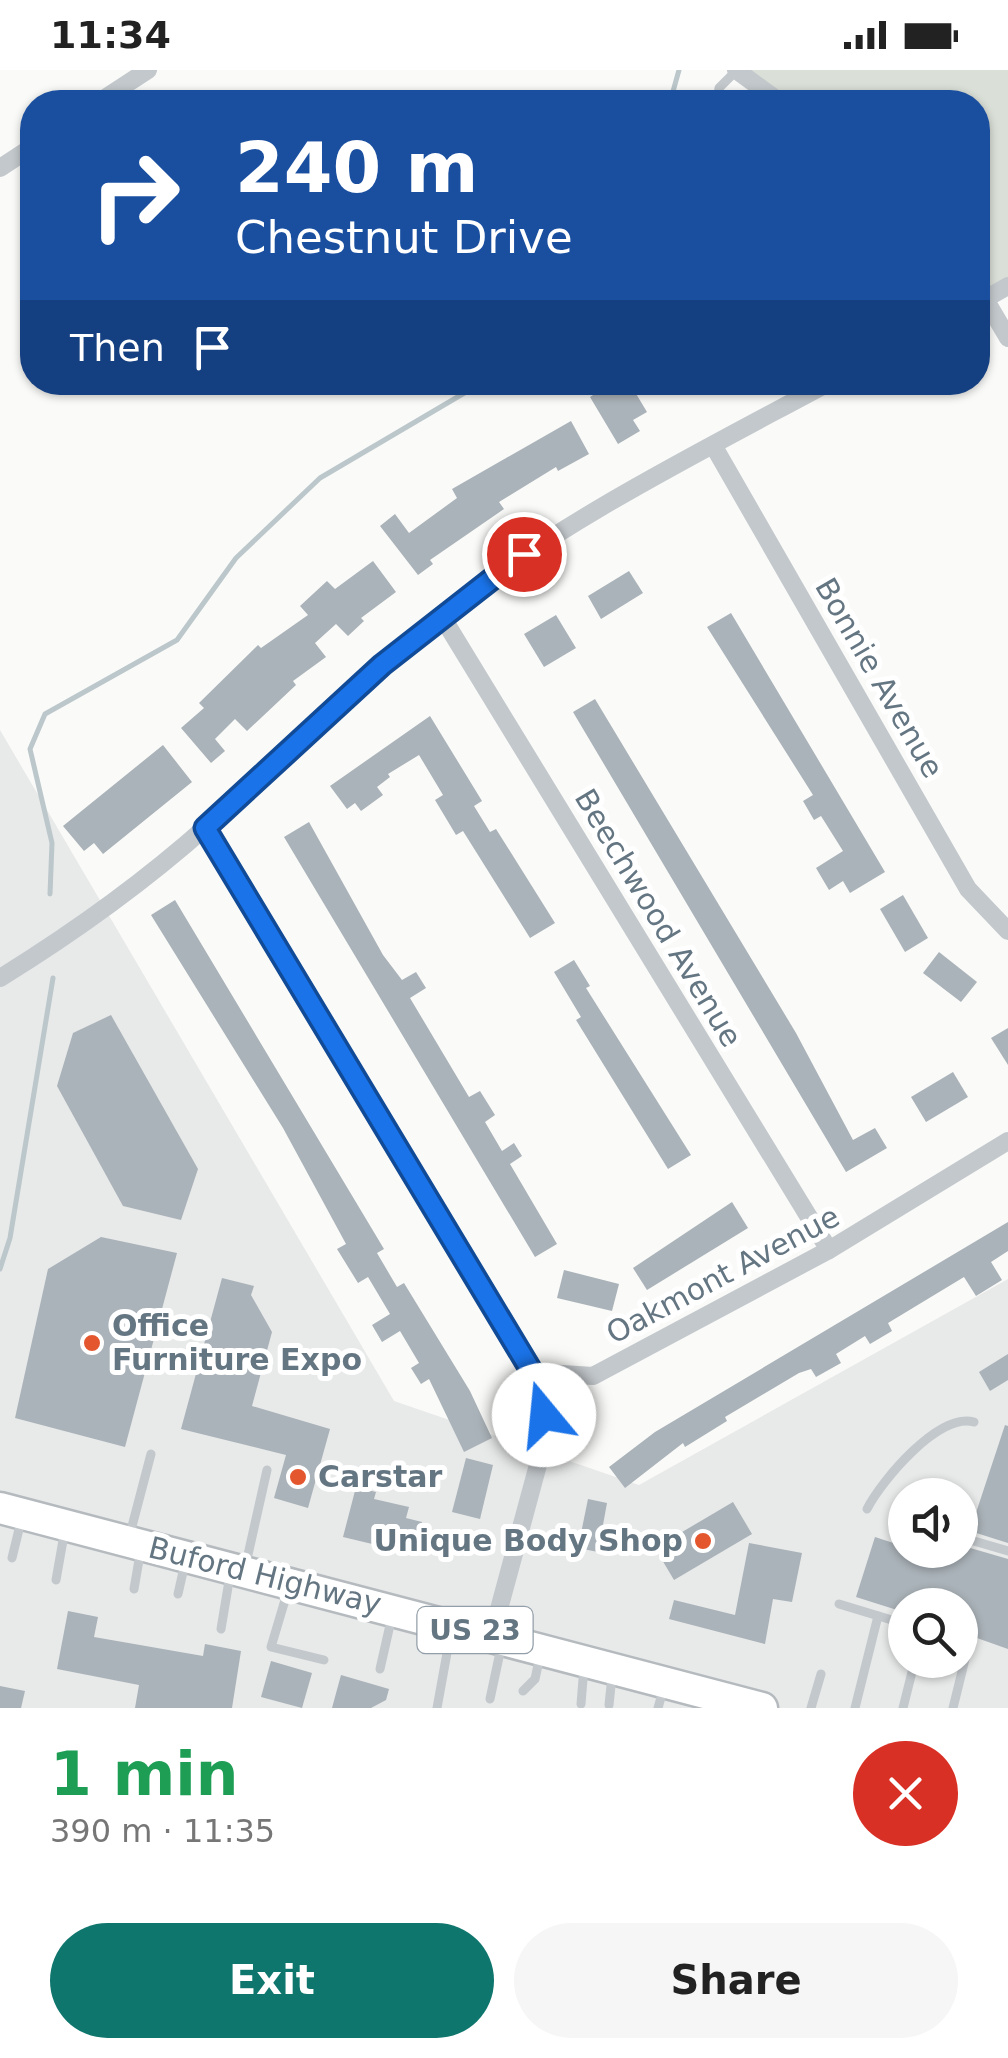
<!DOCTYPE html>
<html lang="en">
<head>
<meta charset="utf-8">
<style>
  :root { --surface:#fff; --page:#f6f6f6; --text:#222; --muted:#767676; --accent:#0f766e }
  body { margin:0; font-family:"DejaVu Sans",sans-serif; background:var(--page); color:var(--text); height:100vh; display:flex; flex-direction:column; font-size:38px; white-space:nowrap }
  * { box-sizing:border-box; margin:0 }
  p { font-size:32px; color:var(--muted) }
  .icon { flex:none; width:55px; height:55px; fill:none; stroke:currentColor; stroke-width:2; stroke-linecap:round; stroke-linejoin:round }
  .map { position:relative; height:1638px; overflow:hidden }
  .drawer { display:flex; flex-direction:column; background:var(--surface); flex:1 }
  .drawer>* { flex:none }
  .guide { position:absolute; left:20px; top:20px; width:970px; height:305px; border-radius:40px; box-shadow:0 2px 8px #0004; background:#1a4fa0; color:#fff; overflow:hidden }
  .tools { position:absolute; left:888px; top:1408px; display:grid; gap:20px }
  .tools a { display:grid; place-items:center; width:90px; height:90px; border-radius:50%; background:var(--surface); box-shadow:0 2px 8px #0004; font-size:50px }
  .pin { position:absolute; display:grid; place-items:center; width:85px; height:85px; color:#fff; margin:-42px; border:5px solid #fff; border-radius:50%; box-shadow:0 2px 10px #0007 }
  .me { position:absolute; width:110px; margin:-55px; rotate:343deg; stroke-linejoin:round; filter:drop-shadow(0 0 8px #0008) }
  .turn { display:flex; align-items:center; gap:35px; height:210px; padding:0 50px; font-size:45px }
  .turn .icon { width:130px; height:130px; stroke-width:2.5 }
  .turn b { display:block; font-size:70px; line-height:85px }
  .then { display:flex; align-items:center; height:95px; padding:0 50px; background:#0003; gap:20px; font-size:38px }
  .round { display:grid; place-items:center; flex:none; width:105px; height:105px; border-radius:52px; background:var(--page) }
  .summary { display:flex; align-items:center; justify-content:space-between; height:170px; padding:0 50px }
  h1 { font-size:60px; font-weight:700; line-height:75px; color:#1e9e55 }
  .action { display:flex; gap:20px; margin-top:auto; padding:20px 50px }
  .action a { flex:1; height:115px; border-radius:60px; background:var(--accent); color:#fff; font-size:40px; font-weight:700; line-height:115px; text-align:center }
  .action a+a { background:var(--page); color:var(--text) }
  .status { display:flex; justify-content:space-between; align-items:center; height:70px; padding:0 50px; background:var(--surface); direction:ltr }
  .status svg { height:28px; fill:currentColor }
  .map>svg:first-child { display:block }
  .built { fill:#e8e9e9; fill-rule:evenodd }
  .green { fill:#dadfd7 }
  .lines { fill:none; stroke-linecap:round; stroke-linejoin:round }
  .stream { stroke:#bbc7cb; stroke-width:5 }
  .building { fill:#aab3b9 }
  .primary-casing { stroke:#b5babe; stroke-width:35 }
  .lane { stroke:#c3c8cc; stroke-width:9 }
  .street { stroke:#c3c8cc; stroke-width:18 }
  .primary { stroke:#fff; stroke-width:30 }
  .route-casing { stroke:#114b97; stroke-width:25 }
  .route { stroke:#1a73e8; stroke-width:18 }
  .poi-dot { fill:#e4572e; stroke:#fff; stroke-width:4 }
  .labels { text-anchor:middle; stroke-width:10; stroke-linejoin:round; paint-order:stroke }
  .shield { fill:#fff; stroke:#939fa8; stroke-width:2.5 }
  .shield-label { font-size:28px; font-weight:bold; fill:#657683 }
  .street-label { font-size:30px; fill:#657683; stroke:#fff }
  .poi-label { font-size:30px; font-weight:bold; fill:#657683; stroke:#fff; text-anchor:start }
</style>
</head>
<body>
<div class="status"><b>11:34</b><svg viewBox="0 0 49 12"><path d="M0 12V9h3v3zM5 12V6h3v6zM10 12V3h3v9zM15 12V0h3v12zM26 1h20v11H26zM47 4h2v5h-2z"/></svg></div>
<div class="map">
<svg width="1008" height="1638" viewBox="0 0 1008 1638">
  <rect width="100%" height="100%" fill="#fafaf8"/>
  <path class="built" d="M0 660 394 1331 639 1415 1008 1209V1638H0ZM905 1425H960V1480H905ZM905 1535H960V1590H905Z"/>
  <path class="green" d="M748 0H1008V223L978 222V32H778Z"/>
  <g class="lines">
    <g class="stream">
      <path d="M664 32 672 25 679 0"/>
      <path d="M50 824 52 773 30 679 45 644 177 570 236 488 320 408 483 312"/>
      <path d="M0 1199 10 1168 53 908"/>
    </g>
  </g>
  <g class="building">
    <path d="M613 312H629L647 342 633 350 640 361 618 374 590 327Z"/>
    <path d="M571 351 589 384 558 401 556 397 499 432 504 439 430 490 433 494 418 505 380 456 395 444 409 463 457 428 452 419Z"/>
    <path d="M373 491 396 522 361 548 364 551 348 566 336 554 315 573 326 587 293 611 296 615 247 661 235 649 215 669 225 681 211 693 181 658 204 638 199 633 258 575 261 578 308 545 300 536 327 511 335 519Z"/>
    <path d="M629 501 643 523 601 549 588 526Z"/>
    <path d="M731 543 885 802 850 823 843 811 829 820 816 798 843 781 821 746 814 750 803 731 813 725 707 557Z"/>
    <path d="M556 545 576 578 544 597 524 564Z"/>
    <path d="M595 629 796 963 853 1070 875 1058 887 1078 846 1102 573 642Z"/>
    <path d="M430 646 482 731 474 736 490 762 496 759 555 853 530 868 463 761 456 765 435 730 443 725 419 685 388 704 390 707 377 717 383 725 361 741 355 733 347 739 330 716Z"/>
    <path d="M163 675 192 712 103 784 94 773 84 781 63 756Z"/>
    <path d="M309 752 383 885 402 910 416 902 426 918 410 928 469 1027 480 1021 495 1045 485 1052 502 1081 514 1073 522 1086 510 1094 557 1174 535 1187 284 767Z"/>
    <path d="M903 825 928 868 905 882 880 839Z"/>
    <path d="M175 830 384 1179 377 1183 397 1217 404 1213 470 1321 492 1368 464 1382 429 1309 421 1314 411 1298 419 1293 400 1261 382 1272 372 1255 390 1244 368 1207 358 1213 337 1179 346 1174 283 1058 151 845Z"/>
    <path d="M939 882 977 912 961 932 923 903Z"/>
    <path d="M574 890 590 916 586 918 691 1085 668 1099 576 950 581 947 554 902Z"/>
    <path d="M111 945 198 1099 181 1150 123 1136 57 1016 73 963Z"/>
    <path d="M1008 958V995L991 968Z"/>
    <path d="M953 1002 968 1027 926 1052 911 1027Z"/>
    <path d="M732 1132 748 1158 647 1220 633 1198Z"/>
    <path d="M1008 1152V1181L991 1192 1002 1210 976 1226 964 1207 888 1253 892 1261 870 1274 865 1266 836 1284 841 1293 816 1307 811 1299 799 1303 725 1347 727 1351 685 1377 683 1373 625 1418 609 1397 655 1362Z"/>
    <path d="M101 1167 177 1183 125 1377 15 1348 48 1199Z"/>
    <path d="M564 1200 619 1214 612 1241 557 1228Z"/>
    <path d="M222 1208 254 1216 251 1225 272 1262 252 1336 330 1359 308 1438 274 1428 286 1385 181 1359Z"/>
    <path d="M1008 1284V1310L990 1321 979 1302Z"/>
    <path d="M1005 1355 1008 1356V1473L970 1461Z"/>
    <path d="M466 1388 493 1395 480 1449 452 1442Z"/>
    <path d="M356 1417 376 1422 374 1429 409 1437 406 1448 422 1452 414 1484 343 1467Z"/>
    <path d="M588 1429 607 1433 598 1482 578 1478Z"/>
    <path d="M733 1432 752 1464 674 1510 655 1478Z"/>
    <path d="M875 1467 939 1488 942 1480H960V1475L1008 1489V1579L960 1562V1535H899L897 1540 856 1527Z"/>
    <path d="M749 1473 802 1483 792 1532 773 1529 765 1574 669 1549 674 1530 735 1545Z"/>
    <path d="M68 1541 98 1547 94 1567 203 1586 205 1574 241 1581 232 1638H135L139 1615 57 1599Z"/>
    <path d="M271 1591 312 1603 302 1638 261 1627Z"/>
    <path d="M341 1605 389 1619 386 1630 371 1638H332Z"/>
    <path d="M0 1616 25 1621 21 1638H0Z"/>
  </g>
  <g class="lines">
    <defs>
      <path id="primary" d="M0 1438 762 1638"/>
    </defs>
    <use href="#primary" class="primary-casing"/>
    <g class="lane">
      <path d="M717 32 719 18 737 0"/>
      <path d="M867 1439C882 1410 939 1342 974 1352"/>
      <path d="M130 1464 151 1384"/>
      <path d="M960 1467 1008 1481"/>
      <path d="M12 1488 22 1447"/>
      <path d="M245 1498 267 1400"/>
      <path d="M56 1510 65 1459"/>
      <path d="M134 1519 141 1478"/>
      <path d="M288 1520 271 1577 324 1590"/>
      <path d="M178 1524 185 1493"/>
      <path d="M839 1534 905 1554"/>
      <path d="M221 1559 230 1505"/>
      <path d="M380 1599 392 1546"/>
      <path d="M523 1621 535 1609 540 1586"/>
      <path d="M490 1629 502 1573"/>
      <path d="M581 1634 584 1597"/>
      <path d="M609 1635 612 1606"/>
      <path d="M437 1638 451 1561"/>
      <path d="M658 1638 664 1617"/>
      <path d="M811 1638 821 1604"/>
      <path d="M855 1638 878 1546"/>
      <path d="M903 1638 915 1590"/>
      <path d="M953 1638 969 1573 960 1570"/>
    </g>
    <g class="street">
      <path d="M736 0 780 32"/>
      <path d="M99 32 148 0"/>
      <path d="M0 98 32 77"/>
      <path d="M978 217 1008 268"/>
      <path d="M978 233 1008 216"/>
      <path d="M713 375 968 819 1008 861"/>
      <path d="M441 545 829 1180"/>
      <path d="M205 757 532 1302 545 1369 492 1565"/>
      <path d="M0 908C73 863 144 812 208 755 287 684 361 607 445 542 563 450 698 383 830 312"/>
      <path d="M532 1302 593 1306 829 1180 1008 1071"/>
    </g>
    <use href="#primary" class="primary"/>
  </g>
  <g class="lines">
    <defs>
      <path id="route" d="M524 484 382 595 205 758 532 1302 544 1345"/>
    </defs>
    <use href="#route" class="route-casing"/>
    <use href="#route" class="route"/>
  </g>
  <g class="poi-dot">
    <circle cx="92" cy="1273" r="10"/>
    <circle cx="298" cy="1407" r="10"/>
    <circle cx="703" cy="1471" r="10"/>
  </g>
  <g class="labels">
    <rect class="shield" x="417.5" y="1537" width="115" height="46" rx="8"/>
    <g class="shield-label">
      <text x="475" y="1570">US 23</text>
    </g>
    <g class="street-label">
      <text transform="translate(879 608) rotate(60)" y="10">Bonnie Avenue</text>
      <text transform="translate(658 848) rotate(59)" y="10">Beechwood Avenue</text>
      <text transform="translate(723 1205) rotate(-28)" y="10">Oakmont Avenue</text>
      <text transform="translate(265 1506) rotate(14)" y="10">Buford Highway</text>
    </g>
    <g class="poi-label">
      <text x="112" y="1266">Office<tspan x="112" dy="34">Furniture Expo</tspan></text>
      <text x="318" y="1417">Carstar</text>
      <text x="683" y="1481" text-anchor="end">Unique Body Shop</text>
    </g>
  </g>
</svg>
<div class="tools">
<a><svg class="icon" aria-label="sound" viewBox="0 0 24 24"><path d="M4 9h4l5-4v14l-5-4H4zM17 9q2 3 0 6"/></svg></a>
<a><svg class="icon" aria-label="search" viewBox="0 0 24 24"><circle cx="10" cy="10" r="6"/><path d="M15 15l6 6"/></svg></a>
</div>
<div class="pin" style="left:524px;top:484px;background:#d93025"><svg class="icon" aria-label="arrive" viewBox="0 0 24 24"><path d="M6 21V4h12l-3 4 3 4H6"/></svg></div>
<svg class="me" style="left:544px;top:1345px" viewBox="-20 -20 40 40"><circle r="19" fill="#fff"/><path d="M0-13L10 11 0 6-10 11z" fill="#1a73e8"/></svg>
<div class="guide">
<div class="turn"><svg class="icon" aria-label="right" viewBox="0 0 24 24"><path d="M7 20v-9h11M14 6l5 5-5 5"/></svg><div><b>240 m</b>Chestnut Drive</div></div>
<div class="then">Then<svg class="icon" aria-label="arrive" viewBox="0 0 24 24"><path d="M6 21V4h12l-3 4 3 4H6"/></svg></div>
</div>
</div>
<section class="drawer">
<div class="summary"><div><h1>1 min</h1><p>390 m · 11:35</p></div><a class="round" style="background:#d93025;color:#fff"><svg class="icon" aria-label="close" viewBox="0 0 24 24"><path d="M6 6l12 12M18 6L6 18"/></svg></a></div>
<div class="action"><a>Exit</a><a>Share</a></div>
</section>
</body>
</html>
